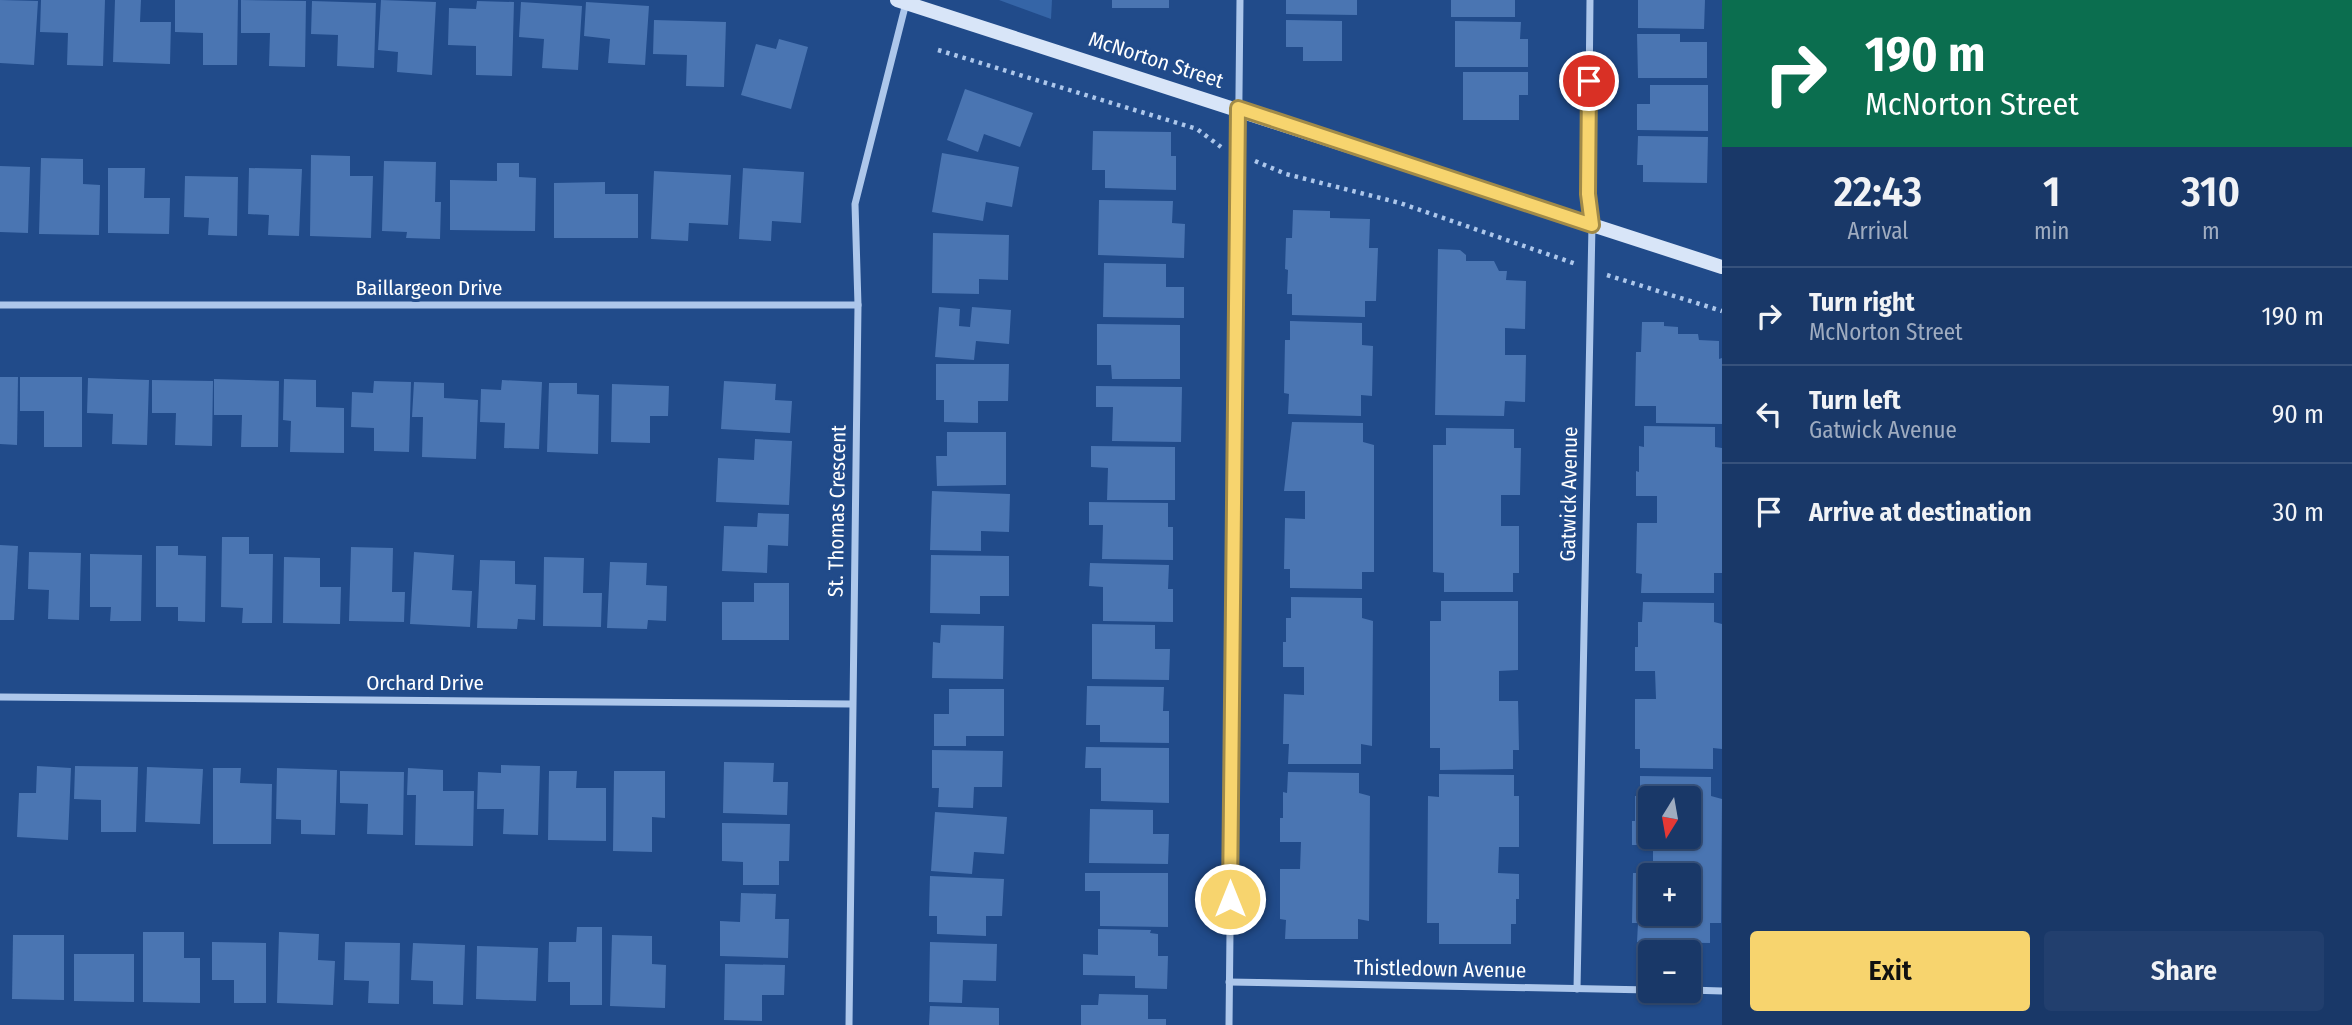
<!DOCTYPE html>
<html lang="en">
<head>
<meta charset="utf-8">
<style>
  :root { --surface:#193868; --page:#223f6e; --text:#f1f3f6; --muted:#9facc0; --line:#37527c; --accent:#f7d46e }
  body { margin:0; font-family:"Fira Sans Condensed",sans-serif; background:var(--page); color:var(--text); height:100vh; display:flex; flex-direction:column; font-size:26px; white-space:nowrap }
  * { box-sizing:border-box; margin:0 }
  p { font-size:23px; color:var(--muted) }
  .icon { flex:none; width:38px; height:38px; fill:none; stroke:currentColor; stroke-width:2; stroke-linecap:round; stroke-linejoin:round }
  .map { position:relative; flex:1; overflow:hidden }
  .sheet { display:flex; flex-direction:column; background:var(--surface); width:630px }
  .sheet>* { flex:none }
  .banner { background:#0b6e4f; color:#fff; overflow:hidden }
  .needle { width:46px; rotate:191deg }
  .controls { position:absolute; left:1638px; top:786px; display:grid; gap:14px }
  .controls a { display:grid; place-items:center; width:63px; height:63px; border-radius:7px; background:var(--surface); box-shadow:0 2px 5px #0004,0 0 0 2px var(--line); font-size:35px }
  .pin { position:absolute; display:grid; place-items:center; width:60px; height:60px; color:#fff; margin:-30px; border:4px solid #fff; border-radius:50%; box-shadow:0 2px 7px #0007 }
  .me { position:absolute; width:77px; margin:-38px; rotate:0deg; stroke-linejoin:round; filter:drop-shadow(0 0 5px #0008) }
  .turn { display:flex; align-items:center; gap:24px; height:147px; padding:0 28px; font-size:32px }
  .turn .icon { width:91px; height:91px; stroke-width:2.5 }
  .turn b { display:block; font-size:49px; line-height:60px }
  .eta { display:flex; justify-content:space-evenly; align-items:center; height:119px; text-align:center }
  .eta b { font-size:42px; font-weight:600; line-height:49px }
  .button { display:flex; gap:14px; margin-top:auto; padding:14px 28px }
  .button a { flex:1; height:80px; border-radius:7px; background:var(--accent); color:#111; font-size:28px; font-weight:600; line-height:80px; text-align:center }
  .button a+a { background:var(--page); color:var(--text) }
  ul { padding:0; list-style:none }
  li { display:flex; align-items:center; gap:21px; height:98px; padding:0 28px; border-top:2px solid var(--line) }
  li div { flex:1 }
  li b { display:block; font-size:26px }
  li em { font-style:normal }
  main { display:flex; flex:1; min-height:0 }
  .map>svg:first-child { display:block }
  .green { fill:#3565a7 }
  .building { fill:#4a75b2; fill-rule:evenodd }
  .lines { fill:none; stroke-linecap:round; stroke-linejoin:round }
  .path { stroke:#adc7eb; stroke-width:4.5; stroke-dasharray:3.5 5; stroke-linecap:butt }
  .street { stroke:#adc7eb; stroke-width:7 }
  .secondary { stroke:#d8e5f8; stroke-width:14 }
  .route-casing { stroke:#a18a48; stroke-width:18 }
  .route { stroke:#f7d46e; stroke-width:12 }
  .labels { text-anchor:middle; stroke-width:6; stroke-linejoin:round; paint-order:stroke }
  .street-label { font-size:21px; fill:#fff; stroke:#214b8a }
</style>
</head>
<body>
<main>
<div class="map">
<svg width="1722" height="1025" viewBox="0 0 1722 1025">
  <rect width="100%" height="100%" fill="#214b8a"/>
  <path class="green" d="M999 0H1052L1051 19Z"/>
  <g class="building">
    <path d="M0 0 38 1 34 65 0 63Z"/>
    <path d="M41 0H105L103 66 67 65 68 33 40 32Z"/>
    <path d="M115 0H141L140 22H171L170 64 113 62Z"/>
    <path d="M175 0H238L237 65H203V33L175 32Z"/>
    <path d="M241 0 306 1 305 67 269 66 270 33H241Z"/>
    <path d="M381 0 436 2 432 75 397 72 398 52 378 50Z"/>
    <rect x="1112" y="0" width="57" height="8"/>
    <path d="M1286 0H1357V15L1286 14Z"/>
    <rect x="1451" y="0" width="64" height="17"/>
    <path d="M1638 0H1705L1704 29 1638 28Z"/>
    <path d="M312 1 376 3 374 68 337 66 338 35 311 34Z"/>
    <path d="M477 1 514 2 512 76 476 75V46L448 45 449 8 476 9Z"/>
    <path d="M521 2 582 6 578 70 542 68 544 39 519 37Z"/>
    <path d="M586 2 649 6 645 65 608 63 610 39 584 36Z"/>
    <path d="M654 20 726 22 724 87 686 86 687 55 653 54Z"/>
    <path d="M1286 20 1342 21V61H1303V47H1286Z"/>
    <path d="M1455 21 1521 22 1520 39H1528V67H1455Z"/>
    <path d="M1637 34H1680V42H1707V78H1638Z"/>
    <path d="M779 39 808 47 791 109 741 95 756 44 776 49Z"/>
    <path d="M1463 72H1528V95H1519V120H1463Z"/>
    <path d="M1650 85H1708V131L1637 130V104H1650Z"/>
    <path d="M965 89 1033 113 1020 147 984 134 978 152 947 140Z"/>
    <path d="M1093 131 1171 132V156H1176V190L1105 188V170H1092Z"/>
    <path d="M1638 136 1708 137 1707 183 1643 182V165H1637Z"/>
    <path d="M942 153 1019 167 1012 207 986 202 983 221 932 212Z"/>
    <path d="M311 155 350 156V176H373L371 238 310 236Z"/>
    <path d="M41 158 83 159V184L100 185 99 235 39 234Z"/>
    <path d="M384 161 436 162 435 202H441L440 239 406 238 407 232 382 231Z"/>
    <path d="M497 163H519V177L536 178 535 231 450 230V180L497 181Z"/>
    <path d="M0 166 30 167 28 233 0 232Z"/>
    <path d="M108 168H145L144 198H170L169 234 108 233Z"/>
    <path d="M249 168 302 169 299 236 268 235 269 215 248 214Z"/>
    <path d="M743 168 804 172 801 223 772 221 771 241 739 239Z"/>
    <path d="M654 171 731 175 728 225 689 223 688 241 651 239Z"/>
    <path d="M185 176 238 177 237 236 208 235 209 218 184 217Z"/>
    <path d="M605 182V194H638V238H554V183Z"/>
    <path d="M1099 200 1173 201 1172 223 1185 224 1184 258 1098 255Z"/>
    <path d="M1293 210 1330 211V218L1370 219 1369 248H1378L1376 301H1365V317L1292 315V294H1287L1288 270 1285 269 1286 238H1292Z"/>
    <path d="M933 233 1009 235 1008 280 979 279V294L932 293Z"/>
    <path d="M1438 249 1460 250 1466 255V261H1494L1499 271H1507L1506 280 1526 281 1525 329 1505 328V355H1526L1525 402 1505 401 1504 416 1435 415Z"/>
    <path d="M1104 263 1166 264V287H1184V318L1103 317Z"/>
    <path d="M939 307 960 309 959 326 970 327 972 307 1011 310 1009 344 976 341 974 360 935 357Z"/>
    <path d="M1290 321 1362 323V345L1373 346 1372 396 1361 395V416L1288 414 1289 394 1284 393 1285 340H1290Z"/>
    <path d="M1642 322H1664V326L1678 327V334H1698L1699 340 1719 341V359L1722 358V424L1656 423V406H1635L1636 352H1641Z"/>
    <path d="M1097 324 1180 325V379H1112L1111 365H1097Z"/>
    <path d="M936 364H1009L1008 401H978V423L944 422V400H936Z"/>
    <path d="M0 377H18L17 445 0 444Z"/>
    <path d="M20 377H82V447H44V411H20Z"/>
    <path d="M88 378 149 380 147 445 112 444 113 414 87 413Z"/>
    <path d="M214 379 279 381 278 447H241L242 415H214Z"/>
    <path d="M284 379 316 380V407L344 408V453L290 452 291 421 283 420Z"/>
    <path d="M152 380 213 381 212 446 175 445 176 413H152Z"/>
    <path d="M502 380 542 382 539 449 504 448 505 423 480 422 481 389 501 390Z"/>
    <path d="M374 381 411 382 409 452 374 451V428L351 427 352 392 373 393Z"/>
    <path d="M724 381 776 384 775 400 792 401 790 433 721 429Z"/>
    <path d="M414 382 444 383V398L478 400 476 459 422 457 423 417H412Z"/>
    <path d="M549 383H577V394L599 395 598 454 547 452Z"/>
    <path d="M612 384 669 386 668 416H650V443L611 442Z"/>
    <path d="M1096 386 1182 387 1181 442 1112 441 1113 407H1096Z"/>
    <path d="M1292 422 1363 423V442L1374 445V572H1362V589L1290 588V569H1284L1285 518 1305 519V491H1284Z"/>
    <path d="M1644 426 1715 427V447L1722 448V573H1714V593H1641L1642 574 1636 573 1637 523H1657V496H1636V471L1639 472V446L1644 447Z"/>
    <path d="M1446 428 1514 429V448H1521L1520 495H1501V526H1519V573H1513V592H1444V573L1433 572V445H1446Z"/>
    <path d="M947 432H1006V485L937 486 936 456H947Z"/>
    <path d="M755 439 792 441 789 505 716 502 718 458 754 460Z"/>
    <path d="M1091 446 1175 447V500H1107L1108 468 1091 467Z"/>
    <path d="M932 491 1010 494 1009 532 981 531V551L930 550Z"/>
    <path d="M1089 502 1168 503V527H1173V560L1102 559 1103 525H1089Z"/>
    <path d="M758 513 789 514 788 546 768 545 767 573 722 571 724 526 757 527Z"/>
    <path d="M222 537H249V554H273L272 623H242L243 608 221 607Z"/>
    <path d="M0 545 18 546 14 620H0Z"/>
    <path d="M156 546H178V555L206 556 205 622 178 621V607H156Z"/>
    <path d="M351 547 393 548 392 592H405L404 622 349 621Z"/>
    <path d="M29 552 81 553 79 620 48 619 49 590 28 589Z"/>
    <path d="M414 552 454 555 452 590 472 591 470 627 410 624Z"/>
    <path d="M90 554 142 555 141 621H110L111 607H90Z"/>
    <path d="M931 555 1009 556V596H980V614L930 613Z"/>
    <path d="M284 557 320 558V587H341L340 624 283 623Z"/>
    <path d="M544 557 584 558 583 593H602L601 627 543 626Z"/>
    <path d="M480 560 515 561V584L536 585 535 620 518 619 517 629 477 628Z"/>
    <path d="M610 562 647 563 646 585 667 586 666 621 648 620 647 629 607 628Z"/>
    <path d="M1090 563 1169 565 1168 589H1173V622L1103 621V587L1089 586Z"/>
    <path d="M754 583H789V640H722V602H754Z"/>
    <path d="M1291 597 1362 598V618L1373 621 1372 746 1361 744V764H1288L1289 744H1283L1284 694 1304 695V667H1283V642H1286V618H1291Z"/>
    <path d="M1441 601H1518V670L1499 671V701H1518L1519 750H1513V769L1440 770V748H1430V621H1441Z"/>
    <path d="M1643 602 1714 603V622L1722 624V749L1713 748V769L1640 768V749H1635V699H1656L1655 671H1635V647H1638V622H1642Z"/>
    <path d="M1092 624 1155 625V649H1170L1169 680 1092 679Z"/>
    <path d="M941 625 1004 626 1003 679 932 678 933 642 940 643Z"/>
    <path d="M1087 686 1164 687 1163 711H1169V743L1100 742V725H1086Z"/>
    <path d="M949 689H1004V736H966V746H934V714H949Z"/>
    <path d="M1086 747 1169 748V803L1101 801V768H1085Z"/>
    <path d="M932 750 1003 751 1002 787H974L973 808 938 807 939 788H932Z"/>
    <path d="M724 762 774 763 773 782H788L787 815 723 813Z"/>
    <path d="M501 765 540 766 538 835 503 834 504 809H477L478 772 501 773Z"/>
    <path d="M37 766 71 768 68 840 17 837 19 793H36Z"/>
    <path d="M75 766 138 767 136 832H101V800L74 799Z"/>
    <path d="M147 767 203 769 200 824 145 822Z"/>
    <path d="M213 768H241L240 783 272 784 271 844H213Z"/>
    <path d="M277 768 337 770 335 835 301 834V820L276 819Z"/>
    <path d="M408 768 443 770V791H474L473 846 415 845 416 795H407Z"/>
    <path d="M340 771 404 772 403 835 367 834 368 804 340 803Z"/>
    <path d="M549 771H577L576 788H606V841L548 840Z"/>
    <path d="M614 771H665V818L652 817V852L613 851Z"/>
    <path d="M1288 772 1359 773V793L1370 796 1369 921 1358 919V939H1285L1286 920 1280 919V869H1300L1301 842H1280V818H1283V792L1287 793Z"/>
    <path d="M1439 774 1514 775V796H1519V847H1499L1498 873 1519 874V899H1516V924H1511V944H1439V923H1427L1428 796 1439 797Z"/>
    <path d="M1640 776 1711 777V796L1722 799 1721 923H1710V943L1637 942 1638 923H1632L1633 873H1650V914H1689V875H1653V845H1632V821H1635V796H1640ZM1650 798H1689V836H1650Z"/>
    <path d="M1090 809 1153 810V834H1169L1168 864 1089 863Z"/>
    <path d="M935 812 1007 817 1004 854 974 852 972 874 931 871Z"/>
    <path d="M722 823 790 824 789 861H779V885H743V862L722 861Z"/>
    <path d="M1085 873H1168V927L1100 926V891H1085Z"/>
    <path d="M930 876 1004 879 1002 916H986V936L937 934V916H929Z"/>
    <path d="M741 893 776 894 775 919H789L788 958 720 956V921L740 922Z"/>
    <path d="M577 927H602V1005H570V982H548L549 942H576Z"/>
    <path d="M1098 929 1151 930 1150 933 1158 934V956H1168L1167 989 1135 988V976L1083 975V954L1098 955Z"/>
    <path d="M143 932H184V958H200V1003L143 1002Z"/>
    <path d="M279 932 319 934 318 960 335 961 333 1005 277 1003Z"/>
    <path d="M13 935H64V1000L12 999Z"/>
    <path d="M612 935 652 936V964L666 965 665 1008 610 1006Z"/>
    <path d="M212 942 266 943V1003H234V980H212Z"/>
    <path d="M345 942 400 943 399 1004 368 1003 369 981 344 980Z"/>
    <path d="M930 942 997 944 996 981 963 980 962 1003 929 1002Z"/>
    <path d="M413 943 465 945 463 1005 433 1004V981L411 980Z"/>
    <path d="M477 946 538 948 536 1001 476 999Z"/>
    <path d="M74 954H134V1002L74 1001Z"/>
    <path d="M725 964 785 965 784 995H762V1021L724 1020Z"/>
    <path d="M1099 994 1148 995V1019H1166V1025H1081V1005H1098Z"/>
    <path d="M930 1006 999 1008V1025H929Z"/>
  </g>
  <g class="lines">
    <g class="path">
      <path d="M938 50 1197 129 1221 147"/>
      <path d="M1255 161 1286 174 1400 203 1576 264"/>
      <path d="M1607 275 1722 311"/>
    </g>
    <g class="street">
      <path d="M0 305H858"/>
      <path d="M0 697 851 704"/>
      <path d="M1229 982 1650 990"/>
      <path d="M1577 989 1592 225 1588 195 1590 0"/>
      <path d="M1689 990 1722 991"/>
      <path d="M849 1025 858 305 855 204 906 3"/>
      <path d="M1229 1025 1240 0"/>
    </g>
    <path class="secondary" d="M897 0 1722 267"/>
  </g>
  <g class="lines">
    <defs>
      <path id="route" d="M1230 899 1238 108 1592 225 1588 194 1589 81"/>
    </defs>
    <use href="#route" class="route-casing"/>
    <use href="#route" class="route"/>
  </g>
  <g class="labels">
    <g class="street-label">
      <text transform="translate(1156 60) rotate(18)" y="7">McNorton Street</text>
      <text x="429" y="295">Baillargeon Drive</text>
      <text transform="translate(1569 494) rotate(-89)" y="7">Gatwick Avenue</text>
      <text transform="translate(837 511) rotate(-89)" y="7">St. Thomas Crescent</text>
      <text x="425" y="690">Orchard Drive</text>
      <text transform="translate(1440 969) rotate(1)" y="7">Thistledown Avenue</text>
    </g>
  </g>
</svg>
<div class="controls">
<a><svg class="needle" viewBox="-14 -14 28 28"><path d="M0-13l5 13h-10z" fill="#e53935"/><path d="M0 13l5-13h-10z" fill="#9facc0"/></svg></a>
<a>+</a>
<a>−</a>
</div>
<div class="pin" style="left:1589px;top:81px;background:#d93025"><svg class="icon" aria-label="arrive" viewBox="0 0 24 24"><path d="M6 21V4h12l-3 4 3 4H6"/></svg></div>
<svg class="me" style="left:1230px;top:899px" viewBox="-20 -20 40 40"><circle r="17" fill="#f7d46e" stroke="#fff" stroke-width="3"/><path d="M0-11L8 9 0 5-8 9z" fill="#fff"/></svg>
</div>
<section class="sheet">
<div class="banner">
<div class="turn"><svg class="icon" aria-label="right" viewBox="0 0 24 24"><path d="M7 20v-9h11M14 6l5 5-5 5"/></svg><div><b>190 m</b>McNorton Street</div></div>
</div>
<div class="eta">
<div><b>22:43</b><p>Arrival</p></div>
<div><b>1</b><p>min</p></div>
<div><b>310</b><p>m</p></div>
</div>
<ul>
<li><svg class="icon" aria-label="right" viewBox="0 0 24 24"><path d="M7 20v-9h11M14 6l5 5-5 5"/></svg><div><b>Turn right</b><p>McNorton Street</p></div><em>190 m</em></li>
<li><svg class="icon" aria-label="left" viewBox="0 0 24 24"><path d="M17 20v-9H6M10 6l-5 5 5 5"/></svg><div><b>Turn left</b><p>Gatwick Avenue</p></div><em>90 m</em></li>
<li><svg class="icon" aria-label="arrive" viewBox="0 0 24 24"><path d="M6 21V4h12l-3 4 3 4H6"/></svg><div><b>Arrive at destination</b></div><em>30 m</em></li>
</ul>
<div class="button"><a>Exit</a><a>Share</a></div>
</section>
</main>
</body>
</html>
